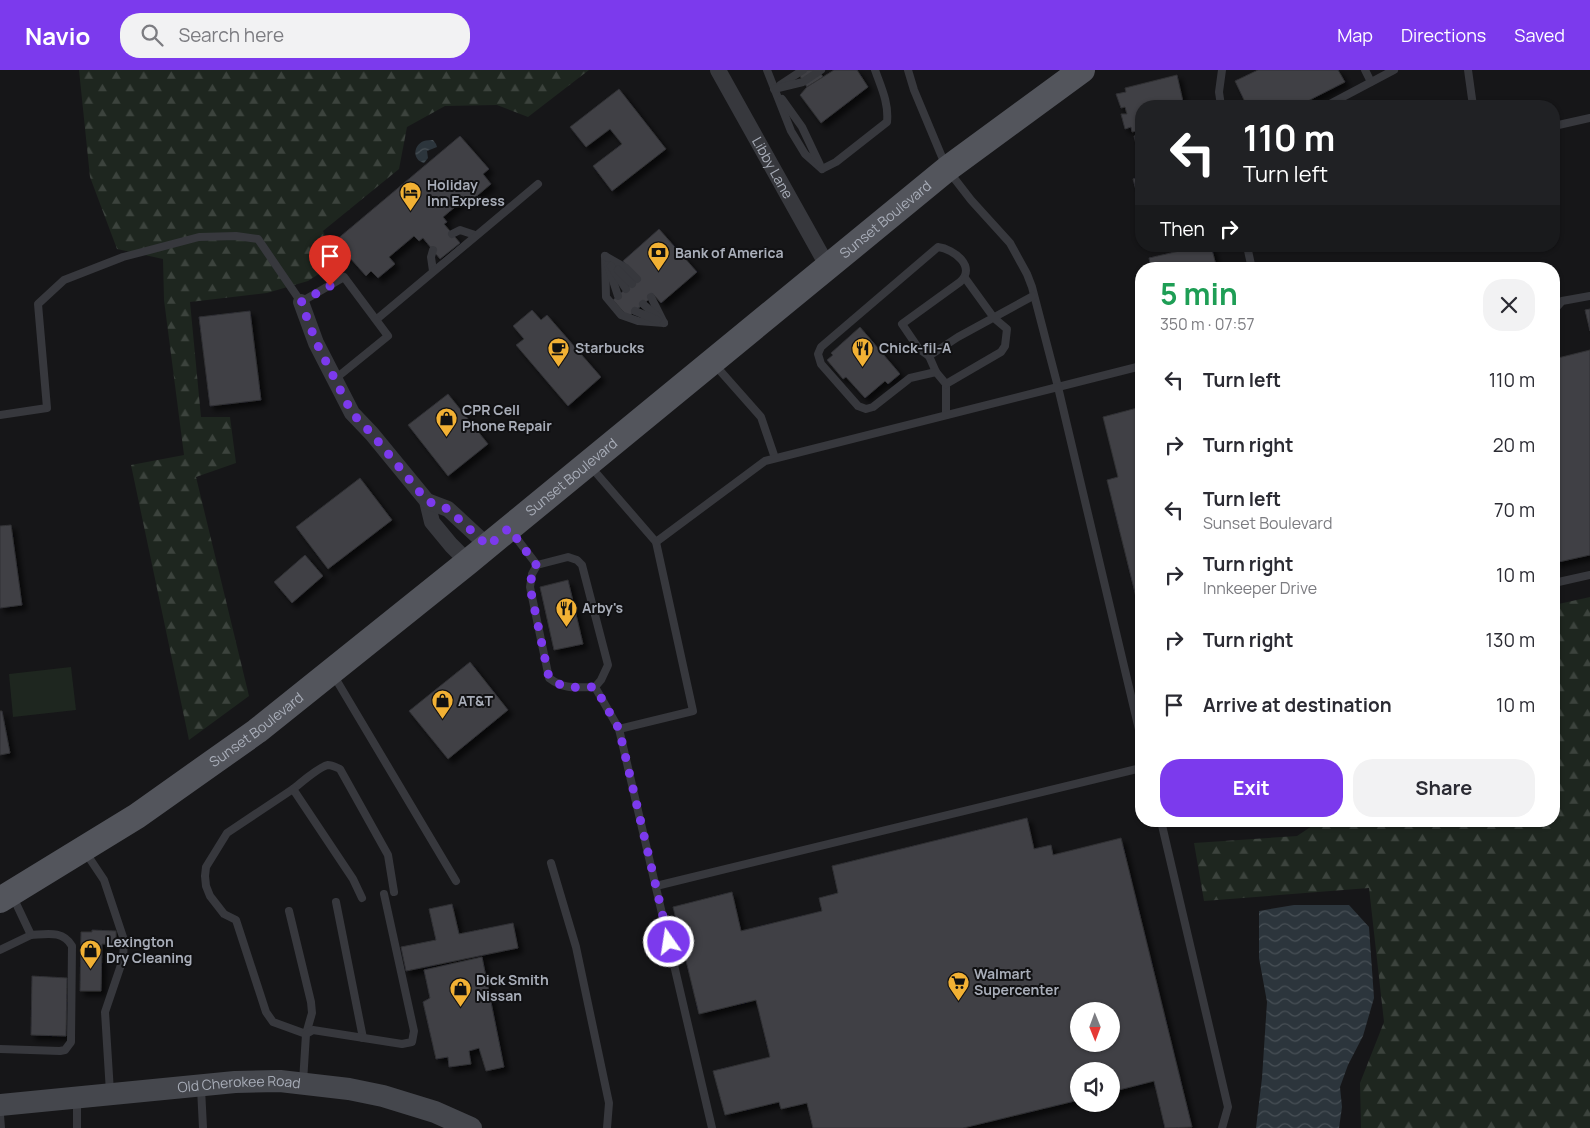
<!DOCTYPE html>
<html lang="en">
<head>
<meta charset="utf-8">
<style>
  :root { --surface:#fff; --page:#f2f2f3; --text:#2b2b33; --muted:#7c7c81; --accent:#7c3aed }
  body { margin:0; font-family:Manrope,sans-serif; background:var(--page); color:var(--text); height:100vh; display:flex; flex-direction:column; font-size:19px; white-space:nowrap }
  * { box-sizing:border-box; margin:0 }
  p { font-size:16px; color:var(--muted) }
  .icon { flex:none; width:28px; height:28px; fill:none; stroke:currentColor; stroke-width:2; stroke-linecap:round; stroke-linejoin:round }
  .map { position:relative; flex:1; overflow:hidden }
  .details { position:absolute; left:1135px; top:192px; width:425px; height:565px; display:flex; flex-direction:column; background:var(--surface); border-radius:20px; box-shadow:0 1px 4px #0004 }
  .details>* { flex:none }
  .guide { position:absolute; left:1135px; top:30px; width:425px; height:152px; border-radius:20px; box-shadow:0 1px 4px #0004; background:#202124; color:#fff; overflow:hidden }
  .needle { width:32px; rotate:179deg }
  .buttons { position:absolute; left:1070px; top:932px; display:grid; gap:10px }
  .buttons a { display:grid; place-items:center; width:50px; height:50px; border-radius:50%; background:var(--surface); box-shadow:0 1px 4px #0004; font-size:25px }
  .pin { position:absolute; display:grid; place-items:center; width:42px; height:42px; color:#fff; margin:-51px -21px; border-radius:50% 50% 50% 0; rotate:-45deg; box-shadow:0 0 5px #0007 }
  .pin .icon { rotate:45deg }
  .me { position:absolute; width:55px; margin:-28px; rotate:347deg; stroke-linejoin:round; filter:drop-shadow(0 0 4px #0008) }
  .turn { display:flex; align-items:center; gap:18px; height:105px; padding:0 25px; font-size:22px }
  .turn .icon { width:65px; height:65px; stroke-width:2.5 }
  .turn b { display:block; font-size:35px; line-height:42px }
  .then { display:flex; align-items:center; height:48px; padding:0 25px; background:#0003; gap:10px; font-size:19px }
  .round { display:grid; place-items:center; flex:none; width:52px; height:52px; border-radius:20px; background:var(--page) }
  .headline { display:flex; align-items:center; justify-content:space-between; height:85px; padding:0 25px }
  h1 { font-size:30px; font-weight:700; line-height:38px; color:#1e9e55 }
  .button { display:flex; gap:10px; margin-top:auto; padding:10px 25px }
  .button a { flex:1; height:58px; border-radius:20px; background:var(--accent); color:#fff; font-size:20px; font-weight:700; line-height:58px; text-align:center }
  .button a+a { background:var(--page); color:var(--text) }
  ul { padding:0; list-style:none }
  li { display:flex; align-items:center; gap:15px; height:65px; padding:0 25px }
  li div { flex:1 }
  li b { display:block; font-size:19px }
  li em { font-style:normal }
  header { display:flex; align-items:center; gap:30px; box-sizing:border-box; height:70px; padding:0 25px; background:var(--accent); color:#fff }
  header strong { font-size:24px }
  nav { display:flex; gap:28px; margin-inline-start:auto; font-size:18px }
  .search { width:350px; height:45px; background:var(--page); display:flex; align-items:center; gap:12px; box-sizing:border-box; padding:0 18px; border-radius:20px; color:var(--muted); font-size:19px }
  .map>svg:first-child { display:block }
  .forest { fill:url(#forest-firs) }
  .park { fill:#1e261f }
  .water { fill:url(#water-waves) }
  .building { fill:#404145; stroke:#303034; fill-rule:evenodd; filter:url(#shadow) }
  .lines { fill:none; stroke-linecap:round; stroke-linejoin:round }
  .lane { stroke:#37383d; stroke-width:8 }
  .street { stroke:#37383d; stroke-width:16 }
  .secondary { stroke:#45474d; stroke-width:22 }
  .primary { stroke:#53555c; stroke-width:26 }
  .route { stroke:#7c3aed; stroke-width:9; stroke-dasharray:0 16.2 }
  .labels { text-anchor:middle; stroke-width:4; stroke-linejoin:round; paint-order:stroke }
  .street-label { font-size:14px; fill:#a8adb8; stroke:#111113 }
  .poi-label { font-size:14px; font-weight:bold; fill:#a8adb8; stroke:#111113; text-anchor:start }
</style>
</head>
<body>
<header>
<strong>Navio</strong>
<div class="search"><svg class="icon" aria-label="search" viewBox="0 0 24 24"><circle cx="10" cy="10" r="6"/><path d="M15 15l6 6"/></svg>Search here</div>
<nav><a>Map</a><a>Directions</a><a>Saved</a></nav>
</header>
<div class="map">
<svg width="1590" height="1058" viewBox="0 0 1590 1058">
  <defs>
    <pattern id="forest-firs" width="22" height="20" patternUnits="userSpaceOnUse" patternTransform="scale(1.25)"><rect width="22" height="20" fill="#1e261f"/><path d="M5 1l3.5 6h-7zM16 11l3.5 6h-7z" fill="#3c433d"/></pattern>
    <pattern id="water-waves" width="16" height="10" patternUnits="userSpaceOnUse" patternTransform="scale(1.25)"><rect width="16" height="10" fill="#2c353c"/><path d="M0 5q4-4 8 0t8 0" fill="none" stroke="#485056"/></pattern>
    <filter id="shadow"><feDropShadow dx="4.5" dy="4.5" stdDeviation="2.5" flood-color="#0009"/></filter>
  </defs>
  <rect width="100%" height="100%" fill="#161618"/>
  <g class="forest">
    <path d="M79 0H589L528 47 497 35 445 36 407 57 399 99 323 161 337 192 308 211 267 223 190 232 201 347H230L236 393 196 407 249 626 189 670 131 395 184 385 164 230 163 189 117 179 90 107Z"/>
    <path d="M1590 527V1058H1361L1360 1013 1384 952 1369 818 1204 831 1194 773 1297 766 1312 756 1315 751H1554V535Z"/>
  </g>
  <path class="park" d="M71 597 76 640 13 647 9 604Z"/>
  <g class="water">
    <path d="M433 70 436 74 437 77 427 81 428 88 424 93C412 90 413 75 424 71 426 70 431 70 433 70Z"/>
    <path d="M1294 835H1349L1369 857 1374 928 1363 966 1348 995 1340 1017 1342 1037 1339 1058H1256L1262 1008 1267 932 1259 888V841Z"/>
  </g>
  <g class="building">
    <path d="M796 0H819L823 7 807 17Z"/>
    <path d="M834 0H857L868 17 821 53 800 25 807 17Z"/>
    <path d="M1258 0H1338L1345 12 1298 36H1247L1235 11Z"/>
    <path d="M1177 5 1184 36H1141V60L1132 62 1131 57 1125 59 1121 44H1127L1125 37 1121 38 1116 24 1126 22 1125 18Z"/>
    <path d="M619 19 666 79 612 121 593 96 622 74 610 59 586 77 570 57Z"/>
    <path d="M1141 65V95L1134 66Z"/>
    <path d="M460 66 489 99 483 104 491 114 472 130 468 126 443 147 447 152 444 154 460 173 440 189 423 168 419 171 414 166 389 187 395 194 378 208 371 201 366 206 335 171Z"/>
    <path d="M1141 106V131L1139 132 1133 109Z"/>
    <path d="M659 159 697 202 661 233 654 225 628 247 613 230 638 208 623 191Z"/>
    <path d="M1201 176H1211L1217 199H1145V196L1150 194 1149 188Z"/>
    <path d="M1590 239V261L1585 240Z"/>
    <path d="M532 240 541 250 547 245 601 307 568 336 516 275 524 269 513 256Z"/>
    <path d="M250 241 261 330 210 336 199 247Z"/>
    <path d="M860 257 900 304 888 314 885 311 865 328 846 307 843 309 827 290 833 285 831 283Z"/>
    <path d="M1590 280V485L1554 493V289Z"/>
    <path d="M448 324 488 374 448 406 408 355Z"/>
    <path d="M1141 337V547L1107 410 1118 407 1103 347Z"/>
    <path d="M360 408 392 450 328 499 296 457Z"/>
    <path d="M11 455 22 535 0 538V456Z"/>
    <path d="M305 485 323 506 292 533 274 512Z"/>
    <path d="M568 510 583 574 554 580 540 517Z"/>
    <path d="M470 592 508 640 448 689 409 641Z"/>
    <path d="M0 641H2L10 683 0 685Z"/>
    <path d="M1027 748 1034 779 1051 775 1053 785 1121 768 1192 1057 1165 1058 1154 1011 1111 1022V1001H1079V1030L963 1058H813L807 1033 781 1039 779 1032 725 1045 713 1001 770 987 756 930 699 944 673 837 732 822 741 861 822 841 819 828 838 823 832 796ZM1079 941H1111V974H1079Z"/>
    <path d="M452 834 459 864 513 853 518 878 406 901 401 877 436 870 429 839Z"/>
    <path d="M92 860 116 861V874H102L101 921H80L81 862H92Z"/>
    <path d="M482 887 504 997 486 1001 479 978 469 981 471 994 449 997 448 987 436 989 423 932 430 928 424 900Z"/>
    <path d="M32 906 67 908 66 966 31 965Z"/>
  </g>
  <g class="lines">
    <g class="lane">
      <path d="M767 0 791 61 805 84 822 99"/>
      <path d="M908 0 914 20 947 99 971 130 1010 173 1027 204 1032 217 1058 317 1141 296"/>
      <path d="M1365 0 1371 12"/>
      <path d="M1468 0 1473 36"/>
      <path d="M780 15 803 0"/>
      <path d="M774 19 803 12 821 0"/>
      <path d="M782 29 802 57 820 95"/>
      <path d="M1221 36 1219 22 1222 0"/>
      <path d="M1326 36 1394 0"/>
      <path d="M1554 56 1590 48"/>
      <path d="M822 99 836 92 887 52C889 33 881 17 875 0"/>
      <path d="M452 164 460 160 475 165"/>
      <path d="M1247 176 1252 199"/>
      <path d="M605 186 606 227 621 245 638 251 664 253"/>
      <path d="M605 186 626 198 637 209"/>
      <path d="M608 195 618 226"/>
      <path d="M611 196 626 219"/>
      <path d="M618 200 632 214"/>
      <path d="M433 201 431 187 433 180"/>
      <path d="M651 227 664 253"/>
      <path d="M643 234 659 248"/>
      <path d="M1554 240 1562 231 1590 226"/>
      <path d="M635 241 657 250"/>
      <path d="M377 249 538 114"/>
      <path d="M929 286 936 302 946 314V345"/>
      <path d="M715 295 761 347 775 388"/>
      <path d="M936 302 910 308 873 337 866 339 858 336 821 294 818 284 821 277 938 177C954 179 977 197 960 212L902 254 919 279 929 286 958 267 1033 226"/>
      <path d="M946 314 1001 282 1005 276 1007 259 994 248 965 208"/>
      <path d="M0 345 47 338 38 234 64 210 123 187 199 167 236 166 258 169 301 232 344 207 388 266 335 309"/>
      <path d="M591 397 656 472 765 391 1058 317 1141 668"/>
      <path d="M511 461 537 495"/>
      <path d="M568 487 577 490 582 495 608 595 601 610 595 617C576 617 565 620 549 608L530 517 532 504 537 495Z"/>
      <path d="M1554 513 1590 505"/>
      <path d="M334 606 456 811"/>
      <path d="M595 617 619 659 712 1058"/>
      <path d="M619 659 693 641 656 472"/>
      <path d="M293 719C301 713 318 697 328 695 332 695 336 697 340 699L388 785 394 822"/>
      <path d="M1161 751 1228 1037 1222 1058"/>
      <path d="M86 783 104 810 124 870 123 889 105 942 110 1022"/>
      <path d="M551 793 576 877 609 1033 607 1058"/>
      <path d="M656 816 1141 698"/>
      <path d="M336 832 363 968"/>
      <path d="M289 841 311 932 312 943 306 964 273 952 266 942 236 850 224 844 210 826 206 816 205 806 206 797 227 763 293 719 353 809 362 828"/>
      <path d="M0 880 31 865 13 827"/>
      <path d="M0 979 60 981 65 980 71 972 72 876C63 860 47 864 31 865"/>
      <path d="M303 1012 306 964 313 960 402 974 412 972 414 961 384 824"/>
      <path d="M201 1018 203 1058"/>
      <path d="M0 1045 1 1058"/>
      <path d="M77 1058V1030"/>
    </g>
    <g class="street">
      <path id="s1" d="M718 0 828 197"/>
      <path d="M301 232 316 273 352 343 372 364 427 431 432 452 451 475 468 492"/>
      <path d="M427 431 448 439 488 476"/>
    </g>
    <path class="secondary" id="s2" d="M0 1035 235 1012 280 1011 349 1019 383 1026 435 1042 471 1058"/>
    <path class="primary" id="s3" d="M0 830 137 746 257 661 468 492 947 99 1082 0"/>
  </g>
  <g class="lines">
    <path class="route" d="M330 216 301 232 316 272 352 343 372 364 427 431 448 439 488 476 509 458 537 496 532 504 530 517 549 608C565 620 576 617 595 617L619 659 669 872"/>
  </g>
  <defs>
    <symbol id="hotel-pin" viewBox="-11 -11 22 30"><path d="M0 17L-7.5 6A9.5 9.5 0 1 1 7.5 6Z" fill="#f2b134" stroke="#111113"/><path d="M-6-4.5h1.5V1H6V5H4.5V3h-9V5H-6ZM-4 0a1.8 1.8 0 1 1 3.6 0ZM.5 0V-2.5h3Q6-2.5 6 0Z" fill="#111"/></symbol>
    <symbol id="bank-pin" viewBox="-11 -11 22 30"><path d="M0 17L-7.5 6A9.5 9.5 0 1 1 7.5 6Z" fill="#f2b134" stroke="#111113"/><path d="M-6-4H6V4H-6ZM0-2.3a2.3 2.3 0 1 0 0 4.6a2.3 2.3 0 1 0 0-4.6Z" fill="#111"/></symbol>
    <symbol id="cafe-pin" viewBox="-11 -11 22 30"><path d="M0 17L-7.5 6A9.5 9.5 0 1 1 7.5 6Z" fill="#f2b134" stroke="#111113"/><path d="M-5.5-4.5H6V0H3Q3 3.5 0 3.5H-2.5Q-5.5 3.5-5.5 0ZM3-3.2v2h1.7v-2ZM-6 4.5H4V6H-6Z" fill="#111"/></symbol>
    <symbol id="restaurant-pin" viewBox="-11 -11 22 30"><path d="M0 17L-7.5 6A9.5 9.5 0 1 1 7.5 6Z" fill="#f2b134" stroke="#111113"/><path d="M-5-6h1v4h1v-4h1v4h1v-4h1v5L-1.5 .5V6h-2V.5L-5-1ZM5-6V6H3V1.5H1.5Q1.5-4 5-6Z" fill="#111"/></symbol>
    <symbol id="shop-pin" viewBox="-11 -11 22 30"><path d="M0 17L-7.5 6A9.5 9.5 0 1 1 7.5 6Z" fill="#f2b134" stroke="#111113"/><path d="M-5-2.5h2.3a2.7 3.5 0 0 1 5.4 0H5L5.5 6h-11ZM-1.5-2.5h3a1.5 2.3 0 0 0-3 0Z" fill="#111"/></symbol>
    <symbol id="supermarket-pin" viewBox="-11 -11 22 30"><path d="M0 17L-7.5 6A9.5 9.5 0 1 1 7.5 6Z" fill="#f2b134" stroke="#111113"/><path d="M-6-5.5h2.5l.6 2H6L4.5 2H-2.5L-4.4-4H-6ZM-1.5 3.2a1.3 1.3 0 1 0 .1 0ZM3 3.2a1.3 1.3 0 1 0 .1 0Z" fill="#111"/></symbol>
  </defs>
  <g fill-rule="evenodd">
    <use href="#hotel-pin" x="398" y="110" width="25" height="34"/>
    <use href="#bank-pin" x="646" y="170" width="25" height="34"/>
    <use href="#cafe-pin" x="546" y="266" width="25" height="34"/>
    <use href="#restaurant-pin" x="850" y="266" width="25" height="34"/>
    <use href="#shop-pin" x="434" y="336" width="25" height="34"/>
    <use href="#restaurant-pin" x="554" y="526" width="25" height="34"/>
    <use href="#shop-pin" x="430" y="618" width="25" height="34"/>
    <use href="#shop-pin" x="78" y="868" width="25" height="34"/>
    <use href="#supermarket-pin" x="946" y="900" width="25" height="34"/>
    <use href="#shop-pin" x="448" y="906" width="25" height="34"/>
  </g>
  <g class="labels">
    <g class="street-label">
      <text dy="5" stroke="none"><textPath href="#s1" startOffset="112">Libby Lane</textPath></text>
      <text dy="5" stroke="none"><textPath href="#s3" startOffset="1118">Sunset Boulevard</textPath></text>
      <text dy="5" stroke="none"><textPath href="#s3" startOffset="712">Sunset Boulevard</textPath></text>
      <text dy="5" stroke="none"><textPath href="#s3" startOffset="308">Sunset Boulevard</textPath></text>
      <text dy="5" stroke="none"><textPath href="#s2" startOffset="240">Old Cherokee Road</textPath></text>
    </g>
    <g class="poi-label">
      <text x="427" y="120">Holiday<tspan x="427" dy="16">Inn Express</tspan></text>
      <text x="675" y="188">Bank of America</text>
      <text x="575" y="283">Starbucks</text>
      <text x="879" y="283">Chick-fil-A</text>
      <text x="462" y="345">CPR Cell<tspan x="462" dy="16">Phone Repair</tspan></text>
      <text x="582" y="543">Arby's</text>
      <text x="458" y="636">AT&amp;T</text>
      <text x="106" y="877">Lexington<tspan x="106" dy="16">Dry Cleaning</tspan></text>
      <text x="974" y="909">Walmart<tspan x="974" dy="16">Supercenter</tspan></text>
      <text x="476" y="915">Dick Smith<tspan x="476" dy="16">Nissan</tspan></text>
    </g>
  </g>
</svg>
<div class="buttons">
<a><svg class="needle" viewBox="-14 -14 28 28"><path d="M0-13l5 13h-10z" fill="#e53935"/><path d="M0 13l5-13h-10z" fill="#7c7c81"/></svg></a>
<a><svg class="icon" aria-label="sound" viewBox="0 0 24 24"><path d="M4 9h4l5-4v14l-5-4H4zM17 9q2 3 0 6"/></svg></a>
</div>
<div class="pin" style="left:330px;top:216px;background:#d93025"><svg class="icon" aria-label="arrive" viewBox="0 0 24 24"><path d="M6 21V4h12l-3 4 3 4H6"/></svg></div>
<svg class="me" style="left:669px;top:872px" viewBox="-20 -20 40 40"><circle r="17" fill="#7c3aed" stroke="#fff" stroke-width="3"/><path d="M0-11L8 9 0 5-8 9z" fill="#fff"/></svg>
<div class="guide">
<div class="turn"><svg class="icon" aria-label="left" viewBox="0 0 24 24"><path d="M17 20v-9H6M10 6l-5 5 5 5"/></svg><div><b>110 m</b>Turn left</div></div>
<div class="then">Then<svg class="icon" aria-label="right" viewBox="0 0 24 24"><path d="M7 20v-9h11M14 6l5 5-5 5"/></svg></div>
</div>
<section class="details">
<div class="headline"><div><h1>5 min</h1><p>350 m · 07:57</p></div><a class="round"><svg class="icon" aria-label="close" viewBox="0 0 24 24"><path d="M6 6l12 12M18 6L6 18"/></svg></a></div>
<ul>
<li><svg class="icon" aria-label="left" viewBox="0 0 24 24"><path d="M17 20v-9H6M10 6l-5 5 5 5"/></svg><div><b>Turn left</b></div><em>110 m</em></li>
<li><svg class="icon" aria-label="right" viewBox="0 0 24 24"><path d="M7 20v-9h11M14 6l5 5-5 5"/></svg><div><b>Turn right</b></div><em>20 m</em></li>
<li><svg class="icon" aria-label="left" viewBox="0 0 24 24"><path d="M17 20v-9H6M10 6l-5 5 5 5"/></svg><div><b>Turn left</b><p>Sunset Boulevard</p></div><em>70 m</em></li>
<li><svg class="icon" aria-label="right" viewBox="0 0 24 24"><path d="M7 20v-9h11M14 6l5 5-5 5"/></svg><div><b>Turn right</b><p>Innkeeper Drive</p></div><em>10 m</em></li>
<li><svg class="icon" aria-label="right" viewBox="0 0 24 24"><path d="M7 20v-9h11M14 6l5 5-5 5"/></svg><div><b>Turn right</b></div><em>130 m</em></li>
<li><svg class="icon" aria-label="arrive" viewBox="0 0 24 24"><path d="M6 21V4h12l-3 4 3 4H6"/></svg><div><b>Arrive at destination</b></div><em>10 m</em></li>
</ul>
<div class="button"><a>Exit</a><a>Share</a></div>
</section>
</div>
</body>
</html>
